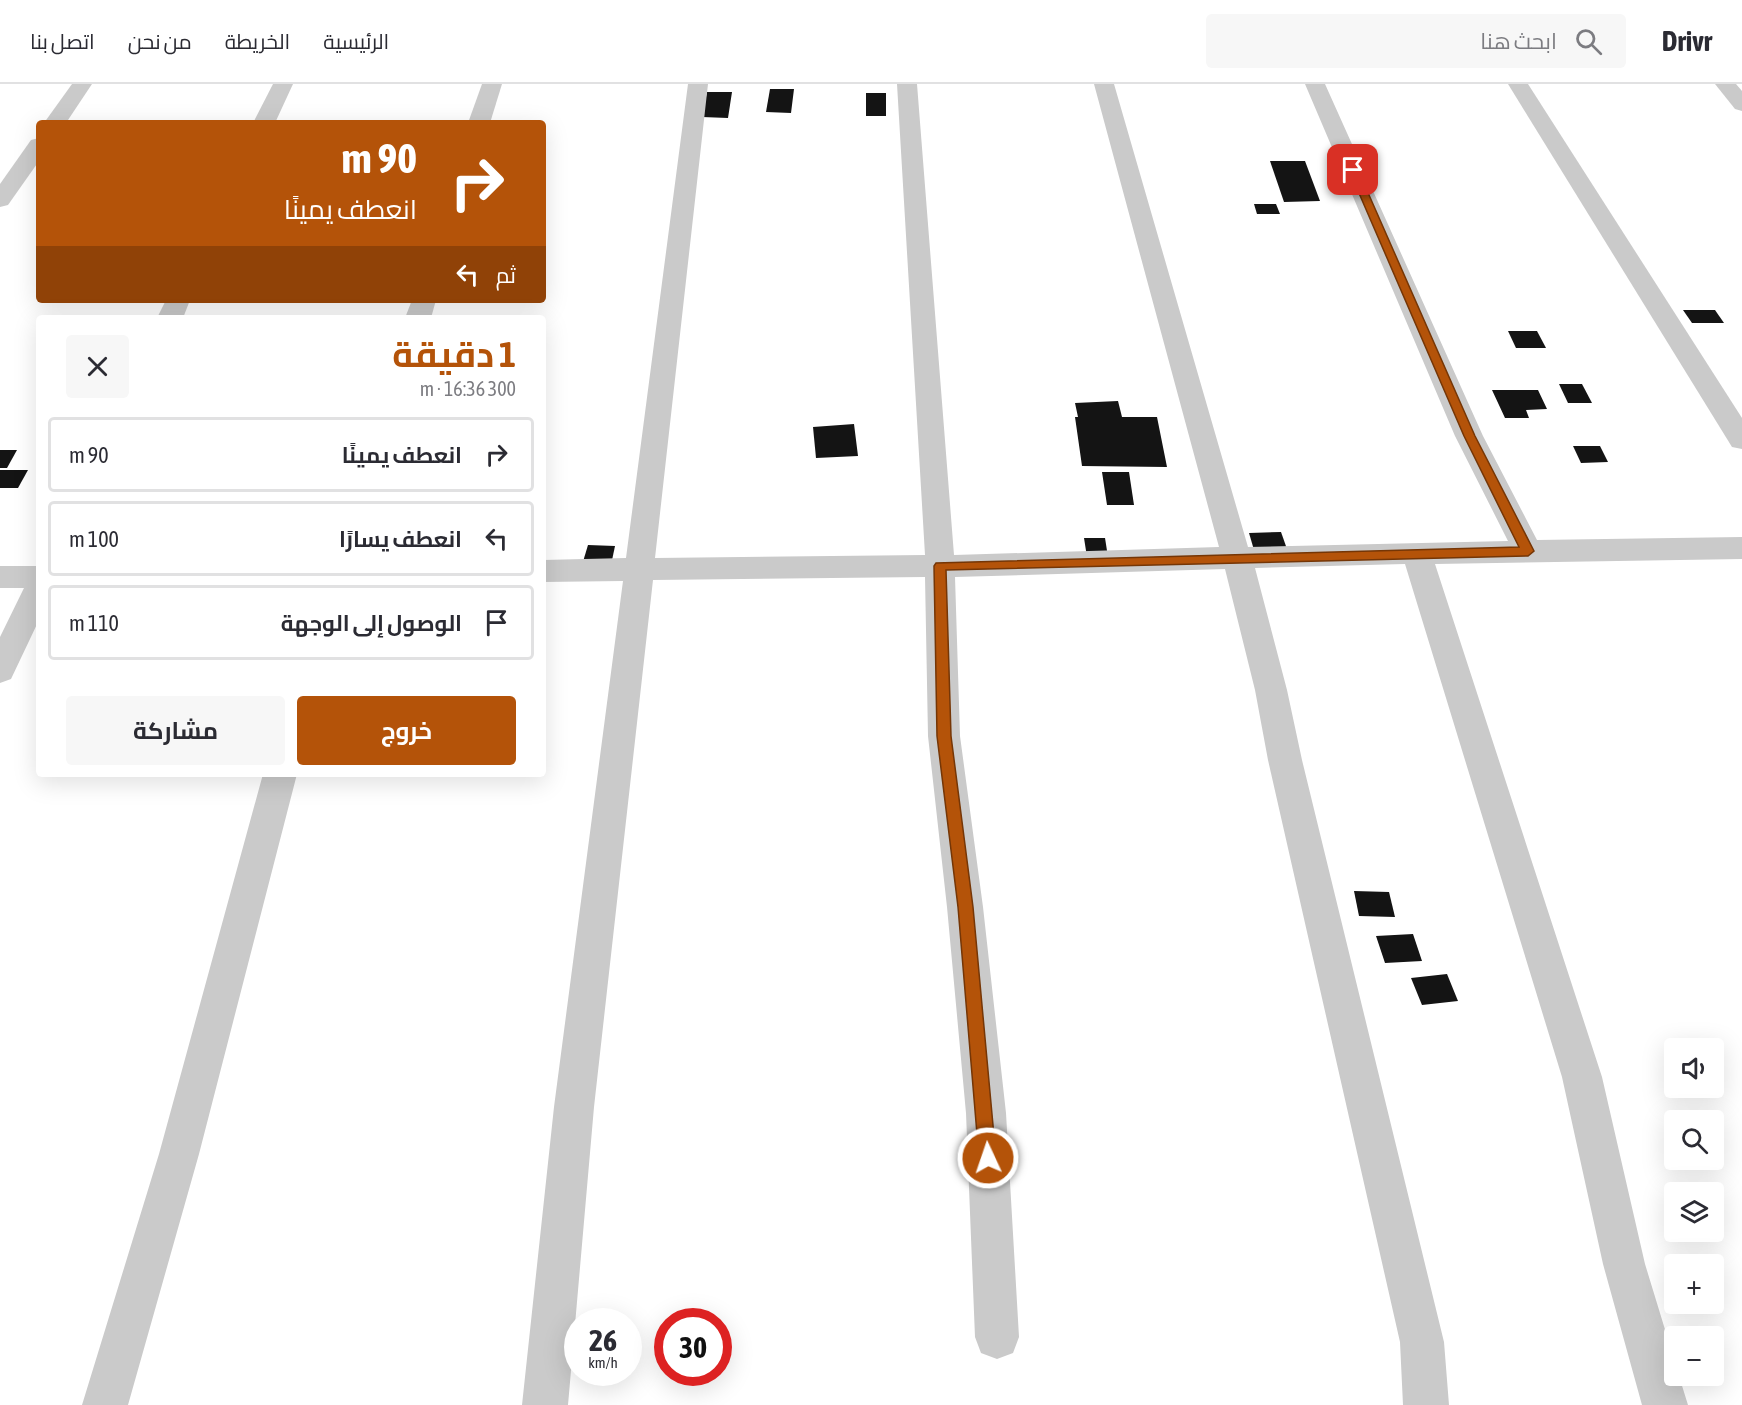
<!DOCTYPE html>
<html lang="ar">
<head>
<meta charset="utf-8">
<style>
  :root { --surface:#fff; --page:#f7f7f7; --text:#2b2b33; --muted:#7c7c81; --line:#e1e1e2; --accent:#b45309 }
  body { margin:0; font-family:"Asap Condensed",Cairo,sans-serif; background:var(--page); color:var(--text); direction:rtl; height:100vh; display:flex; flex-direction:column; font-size:22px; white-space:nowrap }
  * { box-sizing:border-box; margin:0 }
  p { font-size:20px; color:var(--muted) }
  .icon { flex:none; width:33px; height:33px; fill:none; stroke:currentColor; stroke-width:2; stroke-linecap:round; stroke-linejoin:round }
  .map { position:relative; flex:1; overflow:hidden; direction:ltr }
  .details { position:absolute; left:36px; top:231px; width:510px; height:462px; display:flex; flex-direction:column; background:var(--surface); border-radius:6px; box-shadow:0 6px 24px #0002; direction:rtl }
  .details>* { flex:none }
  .top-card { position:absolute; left:36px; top:36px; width:510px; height:183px; border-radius:6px; box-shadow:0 6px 24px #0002; direction:rtl; background:#b45309; color:#fff; overflow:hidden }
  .controls { position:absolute; left:1664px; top:954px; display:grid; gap:12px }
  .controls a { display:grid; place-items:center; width:60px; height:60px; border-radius:6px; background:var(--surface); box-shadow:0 6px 24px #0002; font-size:30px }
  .speed { position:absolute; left:564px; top:1224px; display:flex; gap:12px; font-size:30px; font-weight:700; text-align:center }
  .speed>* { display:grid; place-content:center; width:78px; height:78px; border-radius:50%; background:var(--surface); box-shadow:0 6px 24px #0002; line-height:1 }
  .speed small { font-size:15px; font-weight:400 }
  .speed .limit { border:9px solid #d22; background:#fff; color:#111 }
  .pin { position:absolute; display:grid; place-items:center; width:51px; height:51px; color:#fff; margin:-26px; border-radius:12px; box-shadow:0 3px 9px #0006 }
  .me { position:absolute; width:66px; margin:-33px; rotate:357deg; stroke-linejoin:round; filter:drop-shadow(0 0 4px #0008) }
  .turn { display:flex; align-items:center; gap:21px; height:126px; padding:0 30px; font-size:27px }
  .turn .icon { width:78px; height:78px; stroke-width:2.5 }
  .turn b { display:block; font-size:42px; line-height:51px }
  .then { display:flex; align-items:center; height:57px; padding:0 30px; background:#0003; gap:12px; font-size:22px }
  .round { display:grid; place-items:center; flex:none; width:63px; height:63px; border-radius:6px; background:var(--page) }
  .summary { display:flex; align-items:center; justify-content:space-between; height:102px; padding:0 30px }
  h1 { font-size:36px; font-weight:700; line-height:45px; color:var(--accent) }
  .button { display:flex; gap:12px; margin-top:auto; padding:12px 30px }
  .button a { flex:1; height:69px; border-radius:6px; background:var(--accent); color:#fff; font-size:24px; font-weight:700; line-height:69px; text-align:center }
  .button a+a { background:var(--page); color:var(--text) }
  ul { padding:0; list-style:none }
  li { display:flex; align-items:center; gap:18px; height:75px; margin:0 12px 9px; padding:0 18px; border:3px solid var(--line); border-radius:6px }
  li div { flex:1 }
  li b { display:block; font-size:22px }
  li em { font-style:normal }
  header { display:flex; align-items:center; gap:36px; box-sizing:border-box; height:84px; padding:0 30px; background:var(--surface); border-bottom:2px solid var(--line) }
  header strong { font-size:28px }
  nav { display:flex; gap:33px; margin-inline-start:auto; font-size:21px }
  .search { width:420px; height:54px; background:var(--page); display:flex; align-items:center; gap:15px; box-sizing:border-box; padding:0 21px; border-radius:6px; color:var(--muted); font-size:22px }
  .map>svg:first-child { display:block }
  .building { fill:#141414 }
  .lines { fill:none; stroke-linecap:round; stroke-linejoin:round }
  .minor { fill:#cacaca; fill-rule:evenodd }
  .route { fill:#b45309; stroke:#753606; stroke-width:1.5 }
</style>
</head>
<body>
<header>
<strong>Drivr</strong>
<div class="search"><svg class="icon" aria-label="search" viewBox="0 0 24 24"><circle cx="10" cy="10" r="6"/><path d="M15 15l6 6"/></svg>ابحث هنا</div>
<nav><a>الرئيسية</a><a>الخريطة</a><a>من نحن</a><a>اتصل بنا</a></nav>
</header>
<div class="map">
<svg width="1742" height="1321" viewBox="0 0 1742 1321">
  <rect width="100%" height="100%" fill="#fff"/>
  <g class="building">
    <path d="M770 5H794L791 29 766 28Z"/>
    <path d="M707 8H732L728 34 702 33Z"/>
    <rect x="866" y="9" width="20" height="23"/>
    <path d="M1270 77H1305L1320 117 1284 118Z"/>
    <path d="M1254 120H1276L1280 130H1257Z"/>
    <path d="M1683 226H1715L1724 239H1692Z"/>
    <path d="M1508 247H1537L1546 264H1516Z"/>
    <path d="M1559 300H1582L1592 319H1568Z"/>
    <path d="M1492 306H1538L1547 325 1526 326 1529 334H1505Z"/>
    <path d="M1118 317 1122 333H1157L1167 383 1082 382 1075 333H1078L1075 319Z"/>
    <path d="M854 340 858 372 816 374 813 343Z"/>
    <path d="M1573 362H1600L1608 378 1581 379Z"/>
    <path d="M0 366H17L7 384H0Z"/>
    <path d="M0 386H28L18 404H0Z"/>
    <path d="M1102 388H1129L1134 421H1107Z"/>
    <path d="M1281 448 1287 465 1254 466 1249 449Z"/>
    <path d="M1084 454H1105L1108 473H1087Z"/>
    <path d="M588 461 615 462 611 481H582Z"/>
    <path d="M1354 807 1389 808 1395 833 1359 832Z"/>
    <path d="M1413 850 1422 877 1385 879 1376 852Z"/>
    <path d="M1447 890 1458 917 1422 921 1411 894Z"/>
  </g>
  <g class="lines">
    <g class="minor">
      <path d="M72 0H92L66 39H44Z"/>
      <path d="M273 0H293L275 39H253Z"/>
      <path d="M482 0H502L490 39H468Z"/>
      <path d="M688 0H708L655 474 925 471 897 0H917L954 471 1219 463 1094 0H1114L1248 463 1508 457 1455 352 1305 0H1325L1483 352 1537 456 1742 453V475L1435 480 1602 993 1645 1180 1674 1275V1292H1679L1688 1321H1642L1603 1180 1562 993 1405 480 1255 484 1287 606 1302 676 1444 1258 1449 1321H1403L1400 1258 1268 676 1255 606 1225 485 955 493 960 652 983 823 1006 1029 1019 1253 1013 1269 997 1275 981 1269 975 1253 966 1029 947 823 928 652 925 493 653 496 594 1023 568 1321H522L554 1023 623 497 543 498V476L626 474Z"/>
      <path d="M1508 0H1528L1742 334V365L1732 363Z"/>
      <path d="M1715 0H1736L1742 7V27L1735 25Z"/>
      <path d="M39 54V77L8 121 0 123V100L31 56Z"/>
      <path d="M166 216H190L183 234H157Z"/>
      <path d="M412 216H436L431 234H405Z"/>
      <path d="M0 482H39V536L11 595 0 599V553L24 504H0Z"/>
      <path d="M263 690H297L199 1070 128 1321H82L159 1070Z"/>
    </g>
  </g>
  <path class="route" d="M1353 83 1358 86 1475 352 1534 467 1528 472 946 486 951 652 973 823 996 1074 994 1080 988 1082 982 1080 979 1074 958 823 937 652 934 482 936 479 1519 463 1464 352 1349 86Z"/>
</svg>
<div class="controls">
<a><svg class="icon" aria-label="sound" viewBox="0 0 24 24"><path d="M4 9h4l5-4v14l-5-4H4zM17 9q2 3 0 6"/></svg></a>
<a><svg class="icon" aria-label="search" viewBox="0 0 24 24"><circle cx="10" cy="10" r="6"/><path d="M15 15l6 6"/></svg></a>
<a><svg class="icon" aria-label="layers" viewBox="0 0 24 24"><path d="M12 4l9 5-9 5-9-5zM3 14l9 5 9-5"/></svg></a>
<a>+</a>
<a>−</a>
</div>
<div class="speed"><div>26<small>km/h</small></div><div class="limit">30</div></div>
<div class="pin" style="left:1353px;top:86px;background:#d93025"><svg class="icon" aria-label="arrive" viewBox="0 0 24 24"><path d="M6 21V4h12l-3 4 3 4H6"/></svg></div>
<svg class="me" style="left:988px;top:1074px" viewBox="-20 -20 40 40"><circle r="17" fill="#b45309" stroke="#fff" stroke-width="3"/><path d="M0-11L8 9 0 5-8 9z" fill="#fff"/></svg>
<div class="top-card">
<div class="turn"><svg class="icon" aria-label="right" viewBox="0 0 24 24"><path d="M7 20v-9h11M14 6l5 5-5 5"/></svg><div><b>90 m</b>انعطف يمينًا</div></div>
<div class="then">ثم<svg class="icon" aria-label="left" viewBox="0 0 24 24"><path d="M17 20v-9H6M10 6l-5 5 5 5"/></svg></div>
</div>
<section class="details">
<div class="summary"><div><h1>1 دقيقة</h1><p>300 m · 16:36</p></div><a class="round"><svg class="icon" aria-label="close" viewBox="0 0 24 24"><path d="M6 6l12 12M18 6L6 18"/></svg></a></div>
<ul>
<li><svg class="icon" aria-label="right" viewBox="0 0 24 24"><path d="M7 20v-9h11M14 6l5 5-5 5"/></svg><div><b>انعطف يمينًا</b></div><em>90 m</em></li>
<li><svg class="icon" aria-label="left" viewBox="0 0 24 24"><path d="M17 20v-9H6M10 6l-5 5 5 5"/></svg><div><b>انعطف يسارًا</b></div><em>100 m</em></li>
<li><svg class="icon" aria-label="arrive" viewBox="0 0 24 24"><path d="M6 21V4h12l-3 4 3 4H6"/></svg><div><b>الوصول إلى الوجهة</b></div><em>110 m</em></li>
</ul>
<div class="button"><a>خروج</a><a>مشاركة</a></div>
</section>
</div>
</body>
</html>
